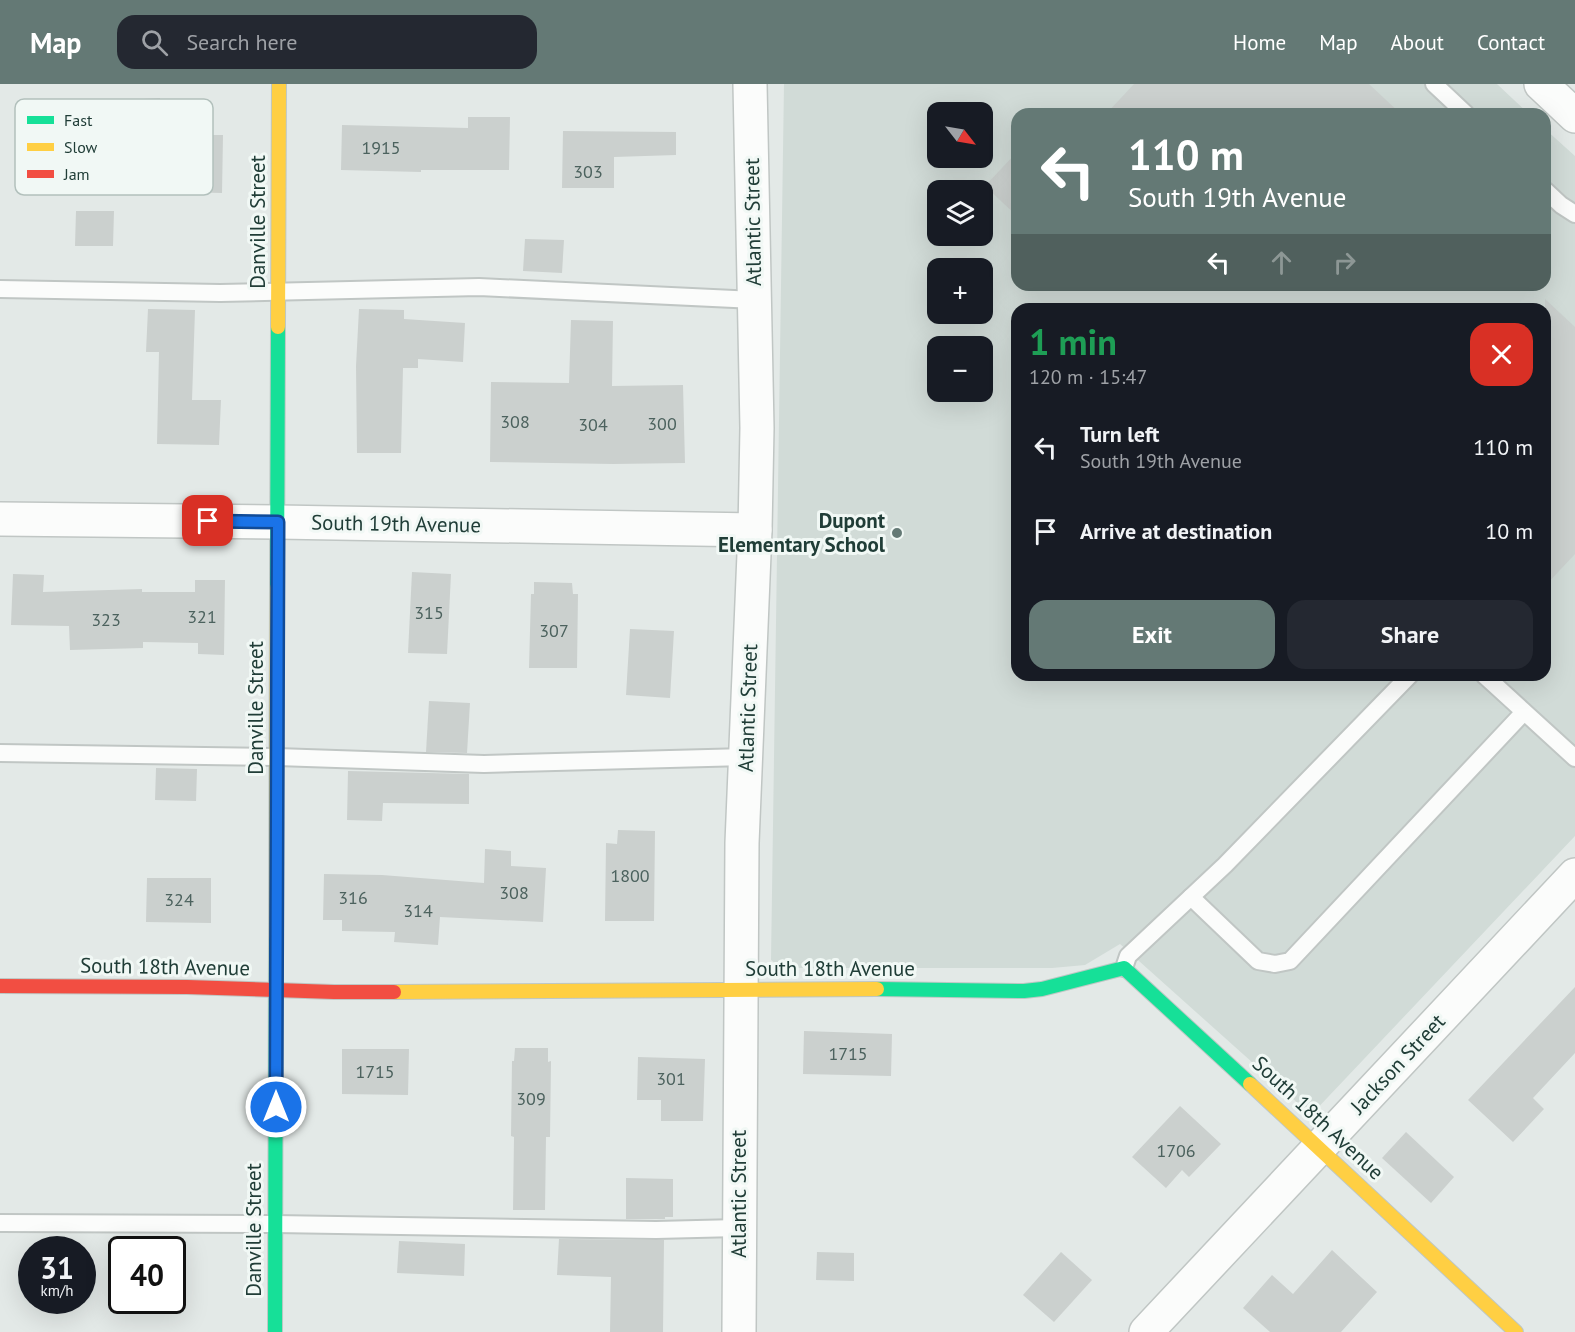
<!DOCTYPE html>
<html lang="en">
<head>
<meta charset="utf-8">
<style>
  :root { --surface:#171b24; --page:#242831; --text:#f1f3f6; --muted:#9ea1a6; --accent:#647975 }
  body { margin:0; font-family:"PT Sans",sans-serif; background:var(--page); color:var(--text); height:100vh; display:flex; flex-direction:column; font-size:22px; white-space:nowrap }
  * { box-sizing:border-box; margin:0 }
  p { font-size:20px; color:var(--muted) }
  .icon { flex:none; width:33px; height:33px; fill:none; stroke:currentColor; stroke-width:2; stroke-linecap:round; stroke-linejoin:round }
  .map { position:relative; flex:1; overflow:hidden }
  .panel { position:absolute; left:1011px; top:219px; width:540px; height:378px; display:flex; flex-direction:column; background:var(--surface); border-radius:18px; box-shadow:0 6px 24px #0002 }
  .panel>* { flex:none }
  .top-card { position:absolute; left:1011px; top:24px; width:540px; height:183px; border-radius:18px; box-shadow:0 6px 24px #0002; background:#647975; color:#fff; overflow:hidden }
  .needle { width:39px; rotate:121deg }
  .tools { position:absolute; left:927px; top:18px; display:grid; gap:12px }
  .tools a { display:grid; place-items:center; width:66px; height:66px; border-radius:12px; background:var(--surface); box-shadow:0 6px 24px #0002; font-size:30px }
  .speed { position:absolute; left:18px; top:1152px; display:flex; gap:12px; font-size:30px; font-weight:700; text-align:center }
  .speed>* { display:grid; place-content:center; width:78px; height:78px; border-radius:50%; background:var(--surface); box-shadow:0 6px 24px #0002; line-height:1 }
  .speed small { font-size:15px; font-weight:400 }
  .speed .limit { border:3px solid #111; border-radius:9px; background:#fff; color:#111 }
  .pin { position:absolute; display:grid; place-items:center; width:51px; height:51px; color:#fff; margin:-26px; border-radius:12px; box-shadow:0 3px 9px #0006 }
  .me { position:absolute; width:66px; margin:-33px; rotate:0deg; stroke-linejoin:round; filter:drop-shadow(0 0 4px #0008) }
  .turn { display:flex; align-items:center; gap:21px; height:126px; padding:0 18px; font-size:27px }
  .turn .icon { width:78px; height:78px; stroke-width:2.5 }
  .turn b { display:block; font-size:42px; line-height:51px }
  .lanes { display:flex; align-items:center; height:57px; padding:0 18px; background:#0003; justify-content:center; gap:30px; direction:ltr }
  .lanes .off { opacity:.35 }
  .round { display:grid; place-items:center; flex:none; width:63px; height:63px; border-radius:18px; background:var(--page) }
  .summary { display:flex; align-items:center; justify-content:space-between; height:102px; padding:0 18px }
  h1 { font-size:36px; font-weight:700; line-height:45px; color:#1e9e55 }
  .cta { display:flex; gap:12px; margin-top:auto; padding:12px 18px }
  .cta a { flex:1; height:69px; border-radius:18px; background:var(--accent); color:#fff; font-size:24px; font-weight:700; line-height:69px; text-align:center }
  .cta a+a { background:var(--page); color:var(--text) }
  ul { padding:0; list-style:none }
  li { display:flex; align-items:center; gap:18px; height:84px; padding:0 18px }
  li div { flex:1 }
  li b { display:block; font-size:22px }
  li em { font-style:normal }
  header { display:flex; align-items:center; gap:36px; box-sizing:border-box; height:84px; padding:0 30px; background:var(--accent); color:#fff }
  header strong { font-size:28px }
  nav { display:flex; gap:33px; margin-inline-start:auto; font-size:21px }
  .search { width:420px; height:54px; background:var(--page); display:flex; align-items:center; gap:15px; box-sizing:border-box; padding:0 21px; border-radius:18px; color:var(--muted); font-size:22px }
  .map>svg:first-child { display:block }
  .built { fill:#d1dbd7; fill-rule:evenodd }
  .building { fill:#cbd0ce }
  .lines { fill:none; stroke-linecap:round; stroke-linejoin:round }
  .lane-casing { stroke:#c0c6c4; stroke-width:20 }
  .street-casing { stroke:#c0c6c4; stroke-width:36 }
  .fast-casing { stroke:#bec7c4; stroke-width:16 }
  .slow-casing { stroke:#bec7c4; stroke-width:16 }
  .jam-casing { stroke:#bec7c4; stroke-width:16 }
  .lane { stroke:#fbfcfb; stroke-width:16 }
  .street { stroke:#fbfcfb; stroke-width:33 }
  .fast { stroke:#16e098; stroke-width:14 }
  .slow { stroke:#ffcf43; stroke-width:14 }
  .jam { stroke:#f24e42; stroke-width:14 }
  .route-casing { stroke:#114b97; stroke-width:15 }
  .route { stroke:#1a73e8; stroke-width:10 }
  .poi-dot { fill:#647975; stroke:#f1f8f5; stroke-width:2 }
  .labels { text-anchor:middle; stroke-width:6; stroke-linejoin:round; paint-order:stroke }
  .number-label { font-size:18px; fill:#4c625e }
  .street-label { font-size:21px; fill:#203d37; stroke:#f1f8f5 }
  .poi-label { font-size:21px; font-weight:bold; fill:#203d37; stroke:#f1f8f5; text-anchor:end }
  .key { fill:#f1f8f5; stroke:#b2c0bc; stroke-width:1.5 }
  .key-label { font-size:16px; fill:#203d37 }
</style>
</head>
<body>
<header>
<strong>Map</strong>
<div class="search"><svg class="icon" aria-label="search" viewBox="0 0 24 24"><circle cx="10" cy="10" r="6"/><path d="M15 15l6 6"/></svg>Search here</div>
<nav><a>Home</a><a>Map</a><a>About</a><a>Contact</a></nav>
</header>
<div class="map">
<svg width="1575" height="1248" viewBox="0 0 1575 1248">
  <rect width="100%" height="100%" fill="#e3e9e7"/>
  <path class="built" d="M784 0H1497L1529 30H1017V201H1545V45L1575 72V752L1311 1031 1120 860 1085 881 1052 884H781L771 876ZM938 28H982V74H938ZM938 106H982V152H938ZM938 184H982V230H938ZM1017 225H1545V591H1017ZM938 262H982V308H938Z"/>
  <g class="building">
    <path d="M1134 0H1369L1401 30H1106Z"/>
    <path d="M160 14 163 72 125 73V16Z"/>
    <path d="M468 33H510L509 86H421V88L341 86 342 41 468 44Z"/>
    <path d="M563 47 676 48V71L614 73V104H562Z"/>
    <path d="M182 51H223L222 109 181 108Z"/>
    <path d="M1017 68V132L985 102Z"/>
    <path d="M76 127H114L113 162H75Z"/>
    <path d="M525 155 564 156 562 189 523 187Z"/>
    <path d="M1545 215 1575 243V470L1545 502Z"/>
    <path d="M148 225 195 226 192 316H221L219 361 157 360 159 268H146Z"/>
    <path d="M359 225 404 226V235L465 239 463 278 418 275V284H403L401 369H357L356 282Z"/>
    <path d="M571 236 613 237 612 302 683 301 685 379 613 380 490 378 491 298 569 299Z"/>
    <path d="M412 488 451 490 447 570 408 569Z"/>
    <path d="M13 490 44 491 43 508 142 505V508H195V496H225L224 571 198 570V559L143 558V564L70 566 69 542 11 541Z"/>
    <path d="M534 498 572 499 573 510H578L577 584H529L531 510H534Z"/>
    <path d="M630 545 674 547 670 614 626 611Z"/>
    <path d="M429 617 470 619 467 669 426 668Z"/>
    <path d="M156 684 197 685 196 717 155 716Z"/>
    <path d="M348 687 469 690V720L383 719 382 737 347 736Z"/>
    <path d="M618 746 655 747 654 837H605L606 759 617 760Z"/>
    <path d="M485 765 511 767V782L546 784 543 838 440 833 438 861 394 858 395 848 342 847V836H323L324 790 382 791 484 799Z"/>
    <path d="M147 794H211V839L146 838Z"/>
    <path d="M1575 903V969L1533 1014 1544 1025 1513 1058 1468 1016Z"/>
    <path d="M804 947 892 950 891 992 803 990Z"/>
    <path d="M515 964H548V978L551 977 550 1053H546L545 1126H513L514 1053 511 1052 512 977H514Z"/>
    <path d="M342 965H409L408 1011 342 1010Z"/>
    <path d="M638 973 705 975 703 1037H661V1016H637Z"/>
    <path d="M1180 1022 1221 1060 1189 1093 1182 1086 1166 1104 1132 1073Z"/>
    <path d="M1406 1048 1454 1093 1431 1119 1382 1074Z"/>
    <path d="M626 1094 673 1095V1133H665V1135H626Z"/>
    <path d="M559 1155 664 1156 663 1248H610L611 1193 557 1191Z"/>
    <path d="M399 1157 465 1160 464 1192 397 1189Z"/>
    <path d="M1332 1166 1377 1208 1341 1248H1270L1243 1224 1272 1191 1293 1210Z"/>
    <path d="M817 1168 854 1169V1197L816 1196Z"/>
    <path d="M1061 1168 1092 1196 1054 1238 1023 1211Z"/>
  </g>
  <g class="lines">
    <defs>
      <g id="lane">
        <path d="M1434 0 1466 30"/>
        <path d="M1545 106 1561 121 1575 130"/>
        <path d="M0 205 220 209 479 203 755 216"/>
        <path d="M1484 591 1575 674"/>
        <path d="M0 669 277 673 484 680 746 673"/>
        <path d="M1191 813 1258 877 1275 880 1290 877 1524 628"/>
        <path d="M1124 884 1128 872 1225 781 1410 591"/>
        <path d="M0 1139 275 1140 656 1146 738 1144"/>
      </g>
      <g id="street">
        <path d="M1541 0 1575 32"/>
        <path d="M0 435 278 438 755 446"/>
        <path d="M739 1248 742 759 755 446 757 344 750 0"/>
        <path d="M1146 1248 1575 791"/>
      </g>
      <g id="fast">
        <path d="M277 504 278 243"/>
        <path d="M877 905 1024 907 1042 905 1124 884 1250 1000"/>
        <path d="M275 1248 276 852"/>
      </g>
      <g id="slow">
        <path d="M278 243 279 0"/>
        <path d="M276 852 277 504"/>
        <path d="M394 908 877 905"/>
        <path d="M1250 1000 1516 1248"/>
      </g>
      <path id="jam" d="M0 902 187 903 334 908H394"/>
    </defs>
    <use href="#lane" class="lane-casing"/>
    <use href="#street" class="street-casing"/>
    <use href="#fast" class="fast-casing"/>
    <use href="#slow" class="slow-casing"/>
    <use href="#jam" class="jam-casing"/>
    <use href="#lane" class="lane"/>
    <use href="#street" class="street"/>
    <use href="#fast" class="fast"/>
    <use href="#slow" class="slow"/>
    <use href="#jam" class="jam"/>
  </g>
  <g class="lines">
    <defs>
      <path id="route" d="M208 437 278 438 276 1023"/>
    </defs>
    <use href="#route" class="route-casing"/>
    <use href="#route" class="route"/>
  </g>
  <circle class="poi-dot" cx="897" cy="449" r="6"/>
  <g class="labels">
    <g class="number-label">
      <text x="381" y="70">1915</text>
      <text x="588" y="94">303</text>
      <text x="515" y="344">308</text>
      <text x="662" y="346">300</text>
      <text x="593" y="347">304</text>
      <text x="429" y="535">315</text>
      <text x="202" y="539">321</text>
      <text x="106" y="542">323</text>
      <text x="554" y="553">307</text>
      <text x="630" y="798">1800</text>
      <text x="514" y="815">308</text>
      <text x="353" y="820">316</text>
      <text x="179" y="822">324</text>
      <text x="418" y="833">314</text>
      <text x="848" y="976">1715</text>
      <text x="375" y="994">1715</text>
      <text x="671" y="1001">301</text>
      <text x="531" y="1021">309</text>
      <text x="1176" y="1073">1706</text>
    </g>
    <g class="street-label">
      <text transform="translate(258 138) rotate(-90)" y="7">Danville Street</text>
      <text transform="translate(753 138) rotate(-91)" y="7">Atlantic Street</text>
      <text transform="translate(396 440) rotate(1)" y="7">South 19th Avenue</text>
      <text transform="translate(256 624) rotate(-90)" y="7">Danville Street</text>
      <text transform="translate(748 624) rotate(-88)" y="7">Atlantic Street</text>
      <text transform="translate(165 883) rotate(1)" y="7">South 18th Avenue</text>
      <text x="830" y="892">South 18th Avenue</text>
      <text transform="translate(1398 980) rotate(-47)" y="7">Jackson Street</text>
      <text transform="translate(1318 1034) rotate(43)" y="7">South 18th Avenue</text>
      <text transform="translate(739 1110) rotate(-90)" y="7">Atlantic Street</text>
      <text transform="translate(254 1146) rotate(-90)" y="7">Danville Street</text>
    </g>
    <g class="poi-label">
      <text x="885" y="444">Dupont<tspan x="885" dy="24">Elementary School</tspan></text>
    </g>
  </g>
  <rect x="15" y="15" width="198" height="96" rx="9" class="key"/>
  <rect x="27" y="32" width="27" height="8" fill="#16e098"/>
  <rect x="27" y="59" width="27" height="8" fill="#ffcf43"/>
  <rect x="27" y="86" width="27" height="8" fill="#f24e42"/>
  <g class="key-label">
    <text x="64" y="42">Fast</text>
    <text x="64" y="69">Slow</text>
    <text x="64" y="96">Jam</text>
  </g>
</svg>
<div class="tools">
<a><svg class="needle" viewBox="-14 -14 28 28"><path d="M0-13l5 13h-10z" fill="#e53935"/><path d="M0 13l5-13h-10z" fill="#9ea1a6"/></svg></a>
<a><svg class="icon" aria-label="layers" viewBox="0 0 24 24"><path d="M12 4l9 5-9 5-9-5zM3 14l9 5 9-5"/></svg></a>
<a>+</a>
<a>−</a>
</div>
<div class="speed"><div>31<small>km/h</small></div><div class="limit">40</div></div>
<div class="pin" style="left:208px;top:437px;background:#d93025"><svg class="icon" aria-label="arrive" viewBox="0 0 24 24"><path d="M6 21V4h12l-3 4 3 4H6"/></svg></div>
<svg class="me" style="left:276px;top:1023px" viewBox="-20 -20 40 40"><circle r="17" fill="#1a73e8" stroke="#fff" stroke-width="3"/><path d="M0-11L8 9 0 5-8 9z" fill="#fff"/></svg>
<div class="top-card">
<div class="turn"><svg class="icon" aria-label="left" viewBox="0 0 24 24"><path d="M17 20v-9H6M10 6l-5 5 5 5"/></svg><div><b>110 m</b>South 19th Avenue</div></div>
<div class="lanes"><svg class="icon" aria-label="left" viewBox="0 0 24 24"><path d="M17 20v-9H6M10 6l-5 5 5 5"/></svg><svg class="icon off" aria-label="ahead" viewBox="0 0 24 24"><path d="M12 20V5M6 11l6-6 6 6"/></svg><svg class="icon off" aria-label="right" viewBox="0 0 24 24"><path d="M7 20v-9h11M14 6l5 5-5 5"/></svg></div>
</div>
<section class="panel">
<div class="summary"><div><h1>1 min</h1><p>120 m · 15:47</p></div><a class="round" style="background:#d93025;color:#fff"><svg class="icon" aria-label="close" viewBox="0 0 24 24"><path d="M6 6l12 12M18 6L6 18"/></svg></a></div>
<ul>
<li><svg class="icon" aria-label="left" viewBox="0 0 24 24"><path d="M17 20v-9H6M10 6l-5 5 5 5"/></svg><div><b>Turn left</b><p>South 19th Avenue</p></div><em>110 m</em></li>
<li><svg class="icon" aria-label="arrive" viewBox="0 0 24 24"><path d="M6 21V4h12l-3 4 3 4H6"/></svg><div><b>Arrive at destination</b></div><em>10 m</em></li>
</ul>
<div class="cta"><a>Exit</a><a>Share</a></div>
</section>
</div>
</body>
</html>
